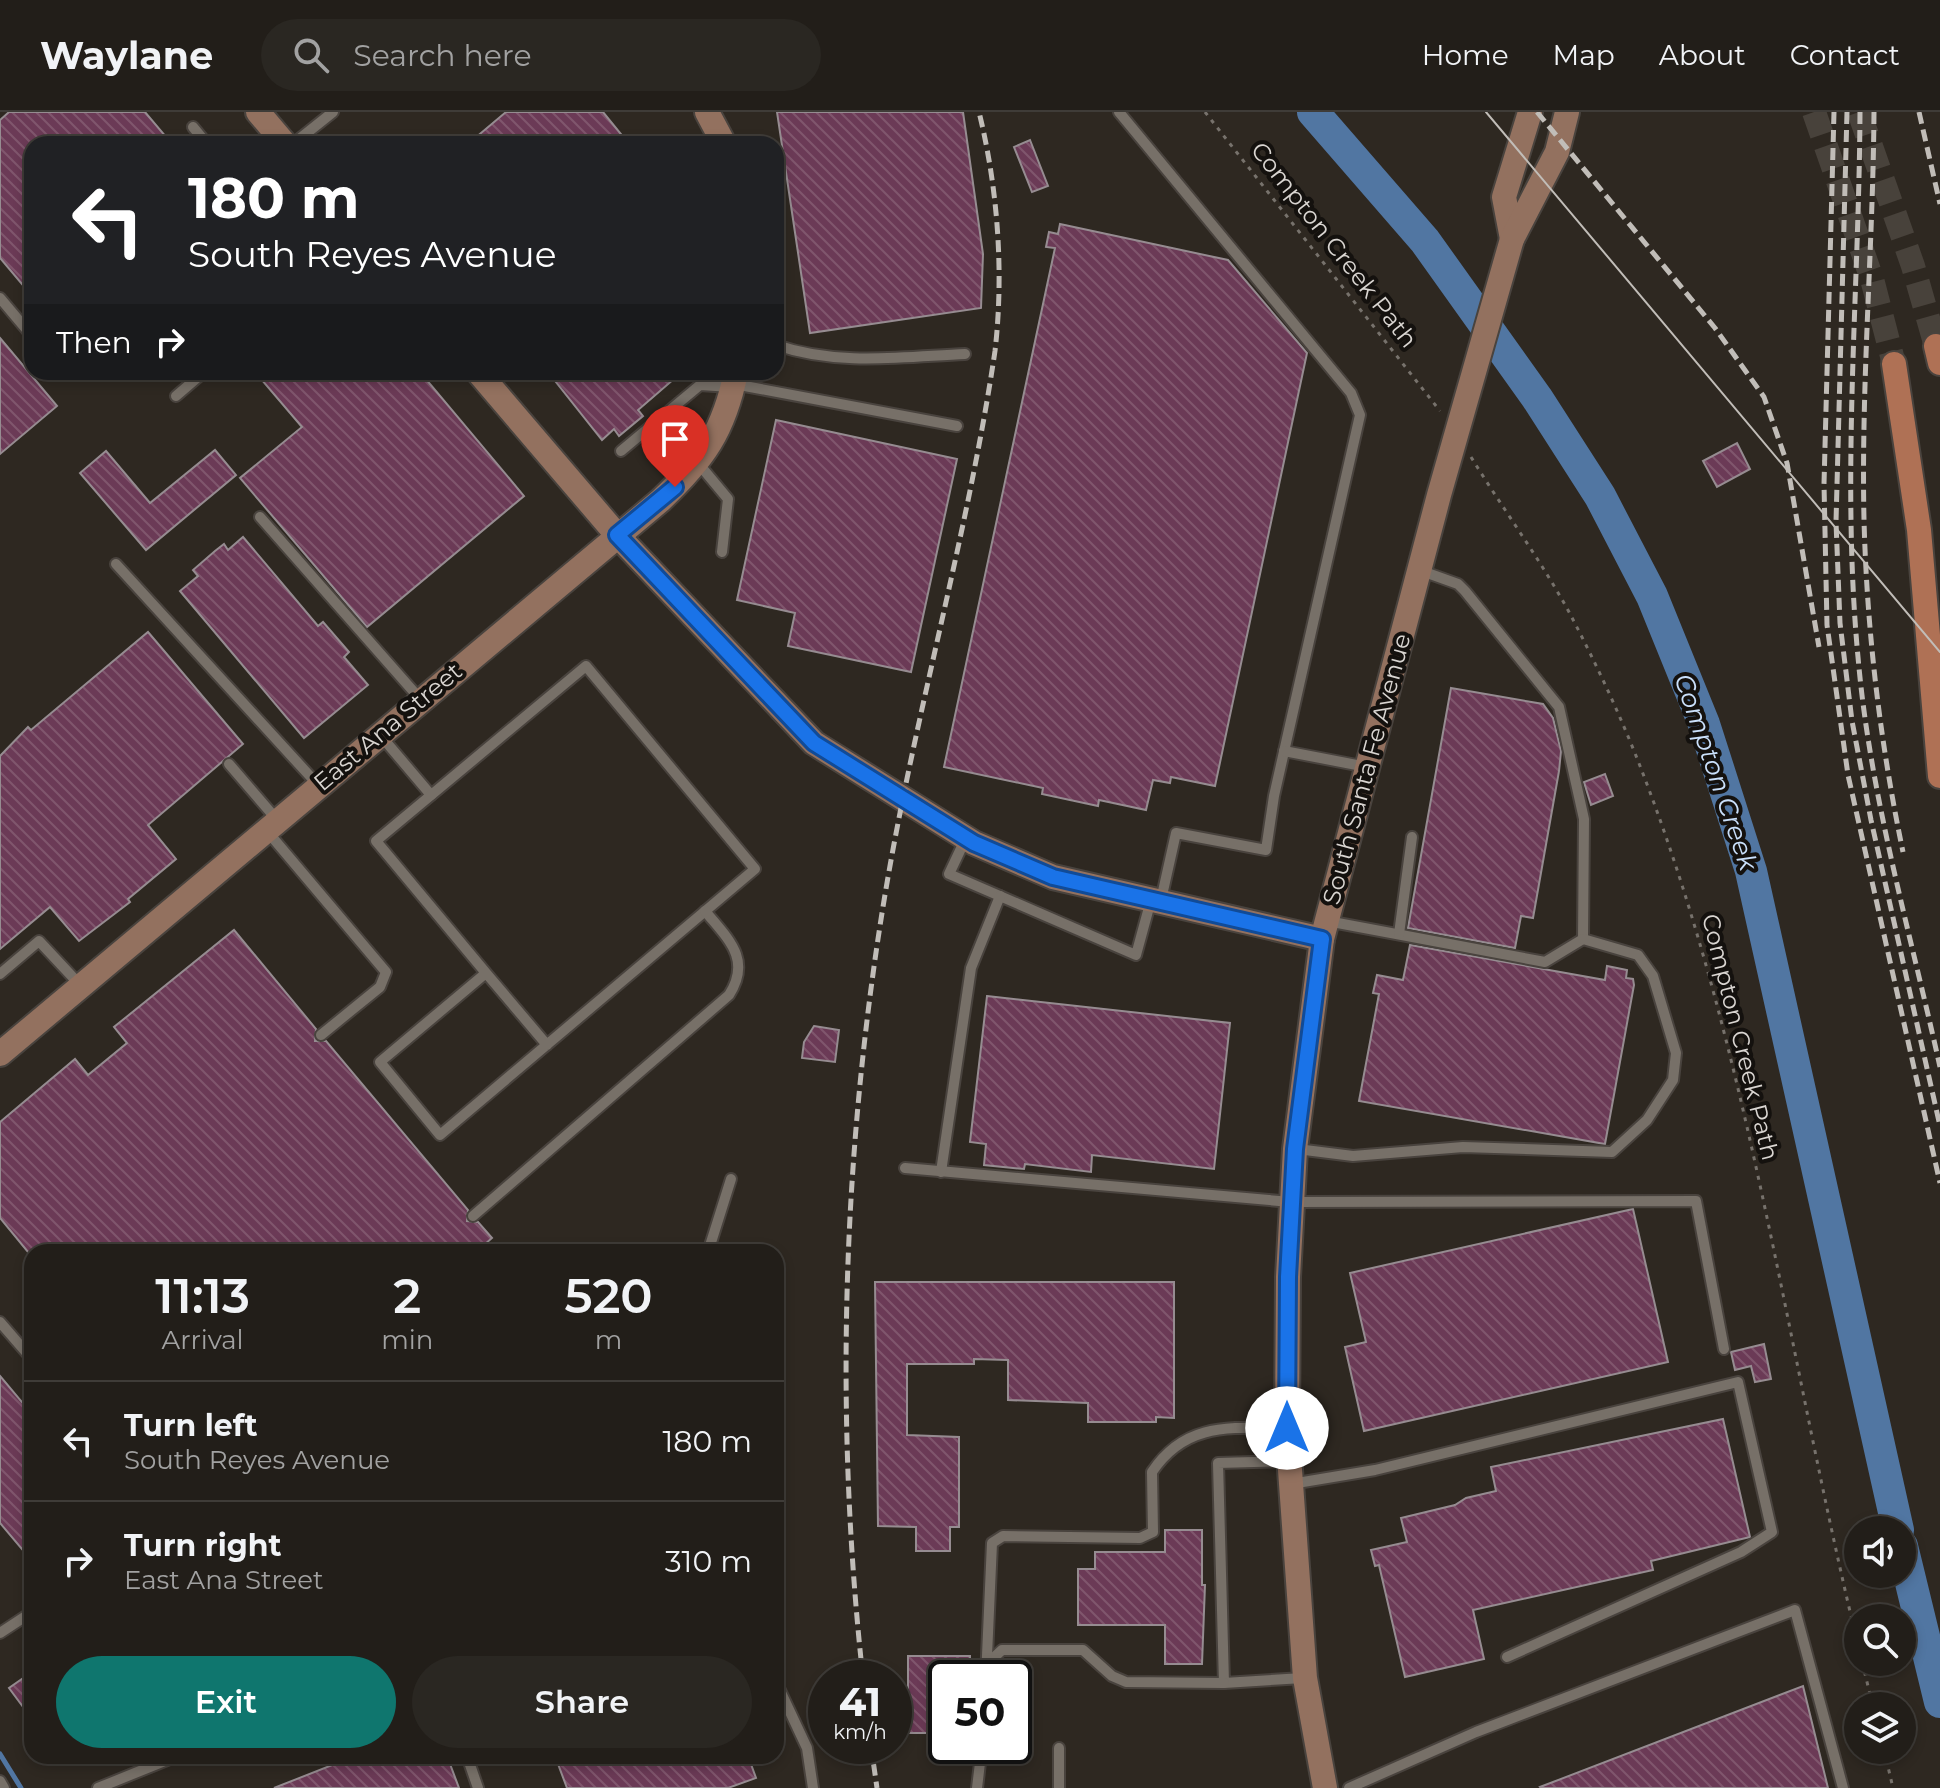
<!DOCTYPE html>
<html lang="en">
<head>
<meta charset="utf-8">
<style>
  :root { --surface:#221e19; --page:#2a2722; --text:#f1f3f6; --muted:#a2a2a2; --line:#3f3c38; --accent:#0f766e }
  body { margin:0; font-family:Montserrat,sans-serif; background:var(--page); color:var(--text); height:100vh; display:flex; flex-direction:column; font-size:30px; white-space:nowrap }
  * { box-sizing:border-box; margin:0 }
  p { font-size:26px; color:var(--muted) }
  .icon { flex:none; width:44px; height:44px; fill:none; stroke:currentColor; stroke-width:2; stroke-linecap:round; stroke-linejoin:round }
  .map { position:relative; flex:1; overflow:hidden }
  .sheet { position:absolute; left:24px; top:1132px; width:760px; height:520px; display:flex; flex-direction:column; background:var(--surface); border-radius:24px; box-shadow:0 4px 12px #0003,0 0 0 2px var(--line) }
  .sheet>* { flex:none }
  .guide { position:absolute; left:24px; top:24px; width:760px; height:244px; border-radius:24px; box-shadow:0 4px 12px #0003,0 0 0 2px var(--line); background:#202124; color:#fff; overflow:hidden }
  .controls { position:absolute; left:1844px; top:1404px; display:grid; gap:16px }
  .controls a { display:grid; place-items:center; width:72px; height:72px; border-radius:50%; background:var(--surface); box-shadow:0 4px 12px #0003,0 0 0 2px var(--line); font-size:40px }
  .speed { position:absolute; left:808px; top:1548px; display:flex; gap:16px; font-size:40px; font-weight:700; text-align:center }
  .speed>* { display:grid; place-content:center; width:104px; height:104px; border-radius:50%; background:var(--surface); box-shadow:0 4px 12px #0003,0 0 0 2px var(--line); line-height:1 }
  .speed small { font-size:20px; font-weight:400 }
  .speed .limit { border:4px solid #111; border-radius:12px; background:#fff; color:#111 }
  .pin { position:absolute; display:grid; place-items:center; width:68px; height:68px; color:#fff; margin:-82px -34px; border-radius:50% 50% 50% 0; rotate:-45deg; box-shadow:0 0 8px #0007 }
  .pin .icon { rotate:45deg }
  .me { position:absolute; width:88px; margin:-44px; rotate:0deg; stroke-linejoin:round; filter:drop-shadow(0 0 6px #0008) }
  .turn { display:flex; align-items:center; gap:28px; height:168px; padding:0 32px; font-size:36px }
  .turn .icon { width:104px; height:104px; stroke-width:2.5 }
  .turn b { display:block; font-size:56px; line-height:68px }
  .then { display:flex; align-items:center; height:76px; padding:0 32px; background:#0003; gap:16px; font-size:30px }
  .eta { display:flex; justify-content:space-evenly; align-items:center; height:136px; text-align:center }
  .eta b { font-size:48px; font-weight:600; line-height:56px }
  .action { display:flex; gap:16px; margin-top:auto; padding:16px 32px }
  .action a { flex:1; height:92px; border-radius:48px; background:var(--accent); color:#fff; font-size:32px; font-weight:600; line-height:92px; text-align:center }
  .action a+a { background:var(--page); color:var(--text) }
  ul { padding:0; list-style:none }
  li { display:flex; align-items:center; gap:24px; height:120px; padding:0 32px; border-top:2px solid var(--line) }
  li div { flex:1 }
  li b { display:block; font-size:30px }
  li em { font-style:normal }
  header { display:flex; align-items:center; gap:48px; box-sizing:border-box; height:112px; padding:0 40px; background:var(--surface); border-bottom:2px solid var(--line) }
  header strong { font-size:38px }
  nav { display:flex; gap:44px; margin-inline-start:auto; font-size:28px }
  .search { width:560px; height:72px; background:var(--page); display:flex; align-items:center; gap:20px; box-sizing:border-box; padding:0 28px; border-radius:44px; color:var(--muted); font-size:30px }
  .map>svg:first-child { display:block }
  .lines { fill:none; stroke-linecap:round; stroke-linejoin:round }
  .stream { stroke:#5176a2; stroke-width:5 }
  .river { stroke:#5176a2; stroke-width:32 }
  .building { fill:url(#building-back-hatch); stroke:#968c91; stroke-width:2 }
  .primary-tunnel { stroke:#48423b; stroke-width:24; stroke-dasharray:24 12; stroke-linecap:butt }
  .lane-casing { stroke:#49433e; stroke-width:14 }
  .secondary-casing { stroke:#49433e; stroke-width:28 }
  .primary-casing { stroke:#49433e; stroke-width:28 }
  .path { stroke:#77726c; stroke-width:3; stroke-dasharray:4 6; stroke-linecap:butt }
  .lane { stroke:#777068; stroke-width:10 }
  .secondary { stroke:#93715f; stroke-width:24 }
  .primary { stroke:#af7155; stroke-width:24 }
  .tram { stroke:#c1bdb8; stroke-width:2 }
  .rail { stroke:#c1bdb8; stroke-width:5; stroke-dasharray:12 6; stroke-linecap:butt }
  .route-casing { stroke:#114b97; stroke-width:20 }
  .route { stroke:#1a73e8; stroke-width:14 }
  .labels { text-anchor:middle; stroke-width:8; stroke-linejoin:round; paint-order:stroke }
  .street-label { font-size:24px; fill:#d9d5d1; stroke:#14110e }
  .water-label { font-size:26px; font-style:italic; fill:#cae0fb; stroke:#14110e }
</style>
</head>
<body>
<header>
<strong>Waylane</strong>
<div class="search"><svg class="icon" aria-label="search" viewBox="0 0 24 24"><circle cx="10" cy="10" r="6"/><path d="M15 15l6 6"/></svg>Search here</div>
<nav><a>Home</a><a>Map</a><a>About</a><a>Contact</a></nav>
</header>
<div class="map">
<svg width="1940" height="1676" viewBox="0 0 1940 1676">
  <defs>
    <pattern id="building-back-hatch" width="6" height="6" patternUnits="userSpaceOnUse" patternTransform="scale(2)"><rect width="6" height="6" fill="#6b3a56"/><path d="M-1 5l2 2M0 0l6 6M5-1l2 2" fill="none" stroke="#80566d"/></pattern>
  </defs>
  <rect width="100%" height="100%" fill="#2e2821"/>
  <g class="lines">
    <path class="stream" d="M0 1642 21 1676"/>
    <g class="river">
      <path d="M1313 0 1425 129 1537 286 1600 384 1652 484 1704 612 1751 759 1898 1418"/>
      <path d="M1902 1434 1940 1590"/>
    </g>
  </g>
  <g class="building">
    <path d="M9 0H145L172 32H32V184L0 146V8Z"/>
    <path d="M506 0H603L629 32H468Z"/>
    <path d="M777 0H963L983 142 981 196 810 221Z"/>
    <path d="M1030 28 1048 74 1032 80 1014 35Z"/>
    <path d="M1060 112 1228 148 1307 241 1215 674 1171 665 1170 671 1153 668 1146 698 1099 688 1098 694 1042 682 1043 676 944 655 1055 136 1046 135 1049 120 1058 122Z"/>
    <path d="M0 226 57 294 0 342Z"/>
    <path d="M255 260H420L524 384 367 515 240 366 302 315Z"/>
    <path d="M548 260H682L638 298 643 304 619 324 614 317 602 328Z"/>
    <path d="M776 308 957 347 911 560 788 534 795 501 737 488Z"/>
    <path d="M1737 331 1750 357 1717 375 1703 349Z"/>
    <path d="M215 338 236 363 146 438 80 361 106 339 150 391Z"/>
    <path d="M243 425 318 514 323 510 349 540 344 545 368 573 304 626 180 479 198 464 193 458 215 439 224 432 228 438Z"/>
    <path d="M148 520 243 632 148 713 176 747 128 787 130 790 79 829 50 795 0 837V644L28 615 31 618Z"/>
    <path d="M1451 576 1543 592 1553 606 1561 639 1559 659 1533 806 1521 804 1515 836 1408 816Z"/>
    <path d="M1605 662 1613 684 1591 693 1584 670Z"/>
    <path d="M234 818 316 917 315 929H326L468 1098 467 1109 478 1110 492 1126 476 1140H28L0 1106V1010L75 947 88 963 127 931 114 915Z"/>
    <path d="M1410 833 1605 868 1607 854 1627 858 1626 866 1633 867 1634 873 1605 1032 1359 989 1379 882 1373 881 1377 863 1403 868Z"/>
    <path d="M987 884 1230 911 1214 1057 1092 1043 1091 1060 1025 1052 1024 1057 984 1053 986 1032 970 1030Z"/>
    <path d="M814 914 839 918 835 950 802 946 804 930Z"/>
    <path d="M1633 1097 1668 1250 1364 1319 1345 1235 1366 1230 1350 1161Z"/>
    <path d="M875 1170H1174V1306L1156 1305V1310H1088V1291L1008 1288V1248L974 1247V1252H907V1323L959 1325V1415H950V1439H916V1415L878 1414Z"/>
    <path d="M1764 1232 1771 1267 1755 1270 1751 1254 1735 1258 1731 1240Z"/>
    <path d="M0 1264 32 1302V1449L0 1411Z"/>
    <path d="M1723 1307 1750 1425 1651 1449 1653 1458 1473 1498 1484 1547 1405 1565 1379 1453 1375 1454 1371 1438 1407 1430 1401 1406 1455 1393 1466 1386 1496 1379 1491 1355Z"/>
    <path d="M1165 1418H1202V1473H1205L1202 1552H1165V1513H1078V1457H1095V1440H1165Z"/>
    <path d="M908 1544H970V1566H946V1621H908Z"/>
    <path d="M32 1560V1607L9 1576Z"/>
    <path d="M1803 1574 1828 1676H1541L1540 1675Z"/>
    <path d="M355 1644H447L459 1676H274Z"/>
    <path d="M555 1644H748L756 1666 728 1676H567Z"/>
  </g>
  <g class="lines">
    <g class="primary-tunnel">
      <path d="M1814 0 1872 167 1894 252"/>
      <path d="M1859 0 1913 154 1936 234"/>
    </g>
    <defs>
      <g id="lane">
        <path d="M1119 0 1351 281 1360 303 1274 684 1266 738 1176 721 1161 788"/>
        <path d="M193 15 207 32"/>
        <path d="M293 32 333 0"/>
        <path d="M0 186 32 224"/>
        <path d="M776 233C837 254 901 245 965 242"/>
        <path d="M734 272 957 314"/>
        <path d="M176 284 204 260"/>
        <path d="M621 339 700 273 731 275"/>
        <path d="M698 351 728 387 722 440"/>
        <path d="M260 405 421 588"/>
        <path d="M116 452 319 674"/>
        <path d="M381 624 431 683"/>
        <path d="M1284 639 1367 655"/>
        <path d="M229 652 278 709"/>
        <path d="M267 719 386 860 380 875 321 923"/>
        <path d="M965 728 949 762 1136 843 1151 788"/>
        <path d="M1327 809 1545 850 1583 827 1584 707 1559 595 1465 479 1458 472 1419 458"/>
        <path d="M1399 822 1412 725"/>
        <path d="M486 861 376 729 586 554 755 757 440 1023 380 950 486 861 547 933"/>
        <path d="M0 862 39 829 81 874"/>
        <path d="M1297 1037 1353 1044 1463 1035 1612 1040 1647 1008 1673 968 1676 941 1653 864 1638 843 1583 827"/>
        <path d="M905 1056 1291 1090 1696 1089 1724 1237"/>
        <path d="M941 1060 971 856 1000 784"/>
        <path d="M473 1104 729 883C752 847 728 827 705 799"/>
        <path d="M708 1140 731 1067"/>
        <path d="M0 1210 32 1247"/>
        <path d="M1287 1349 1218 1351 1224 1571 1303 1566"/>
        <path d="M1291 1372 1375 1358 1738 1270 1772 1420 1741 1440 1507 1545"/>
        <path d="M0 1521 32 1500"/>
        <path d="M987 1552 1002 1538H1083L1112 1564 1126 1570 1224 1571"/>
        <path d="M986 1566 992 1431 1003 1424 1140 1426 1153 1420 1152 1360C1186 1309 1232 1316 1287 1316"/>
        <path d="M776 1570 807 1636 813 1676"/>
        <path d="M1059 1636V1676"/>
        <path d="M467 1644 478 1676"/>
        <path d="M0 1669 4 1676"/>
        <path d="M98 1676 177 1644"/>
        <path d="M977 1676 982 1634"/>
        <path d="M1349 1676 1476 1620 1795 1498 1843 1676"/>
      </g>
      <g id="secondary">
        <path d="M258 0 285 32"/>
        <path d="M707 0 724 32"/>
        <path d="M1512 127 1504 85 1530 0"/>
        <path d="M478 260 617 423 814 631 974 731 1053 765 1322 827"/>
        <path d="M0 942 661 388C704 347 724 319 736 260"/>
        <path d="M1325 1676 1305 1566 1287 1316 1288 1165 1295 1037 1322 827 1439 383 1512 127 1557 40 1567 0"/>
      </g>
      <g id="primary">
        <path d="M1936 234 1940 251"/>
        <path d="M1894 252 1919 418 1940 664"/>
      </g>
    </defs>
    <use href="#lane" class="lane-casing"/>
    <use href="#secondary" class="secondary-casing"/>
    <use href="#primary" class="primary-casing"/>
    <g class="path">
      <path d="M1205 0 1440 299"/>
      <path d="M1471 345C1503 397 1540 447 1569 500 1597 553 1624 611 1645 667 1751 945 1788 1245 1858 1533"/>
      <path d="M1862 1550 1873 1594"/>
      <path d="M1884 1638 1893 1676"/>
    </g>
    <use href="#lane" class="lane"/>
    <use href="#secondary" class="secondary"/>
    <use href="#primary" class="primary"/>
    <path class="tram" d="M1486 0 1940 540"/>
    <g class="rail">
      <path d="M1537 0 1715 216 1764 285 1787 351 1819 535"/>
      <path d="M1834 0 1824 372 1827 513 1848 663 1940 1071"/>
      <path d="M1847 0 1836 410 1840 511 1852 609 1871 708 1940 1014"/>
      <path d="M1860 0C1859 182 1841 364 1858 545 1870 684 1910 819 1940 955"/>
      <path d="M1874 0C1873 136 1861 272 1864 408 1867 520 1880 630 1903 740"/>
      <path d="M1919 0 1940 92"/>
      <path d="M863 1566C835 1312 842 1053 882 801 912 612 967 428 995 239 1004 161 998 77 979 0"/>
      <path d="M871 1634 877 1676"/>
    </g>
  </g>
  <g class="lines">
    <defs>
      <path id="route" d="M675 375 617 423 814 631 974 731 1053 765 1322 827 1295 1037 1288 1165 1287 1316"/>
    </defs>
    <use href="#route" class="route-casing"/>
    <use href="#route" class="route"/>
  </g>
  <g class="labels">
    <g class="street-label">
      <text transform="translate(1334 133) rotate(52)" y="8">Compton Creek Path</text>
      <text transform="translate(388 615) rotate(-40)" y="8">East Ana Street</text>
      <text transform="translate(1367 657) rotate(-75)" y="8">South Santa Fe Avenue</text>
      <text transform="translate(1740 925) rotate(76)" y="8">Compton Creek Path</text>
    </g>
    <g class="water-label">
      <text transform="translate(1716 660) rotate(71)" y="9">Compton Creek</text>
    </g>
  </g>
</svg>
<div class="controls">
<a><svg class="icon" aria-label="sound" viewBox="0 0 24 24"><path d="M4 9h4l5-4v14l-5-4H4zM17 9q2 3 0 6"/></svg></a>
<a><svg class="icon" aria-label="search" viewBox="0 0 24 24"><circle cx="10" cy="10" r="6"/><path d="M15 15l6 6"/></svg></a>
<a><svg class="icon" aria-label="layers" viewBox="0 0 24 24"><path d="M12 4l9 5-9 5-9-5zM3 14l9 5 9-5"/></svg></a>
</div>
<div class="speed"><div>41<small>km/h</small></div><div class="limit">50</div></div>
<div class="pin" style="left:675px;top:375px;background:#d93025"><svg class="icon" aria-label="arrive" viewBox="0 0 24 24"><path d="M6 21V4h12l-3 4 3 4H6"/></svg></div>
<svg class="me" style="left:1287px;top:1316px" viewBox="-20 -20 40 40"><circle r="19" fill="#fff"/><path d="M0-13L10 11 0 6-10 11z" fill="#1a73e8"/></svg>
<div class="guide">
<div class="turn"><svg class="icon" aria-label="left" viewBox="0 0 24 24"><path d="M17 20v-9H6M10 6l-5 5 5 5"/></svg><div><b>180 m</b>South Reyes Avenue</div></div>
<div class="then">Then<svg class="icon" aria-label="right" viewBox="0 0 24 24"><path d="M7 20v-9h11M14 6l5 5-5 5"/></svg></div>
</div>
<section class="sheet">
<div class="eta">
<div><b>11:13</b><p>Arrival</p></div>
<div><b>2</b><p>min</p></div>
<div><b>520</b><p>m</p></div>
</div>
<ul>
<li><svg class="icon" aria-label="left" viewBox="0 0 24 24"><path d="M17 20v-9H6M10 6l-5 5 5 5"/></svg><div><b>Turn left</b><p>South Reyes Avenue</p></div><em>180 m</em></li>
<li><svg class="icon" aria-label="right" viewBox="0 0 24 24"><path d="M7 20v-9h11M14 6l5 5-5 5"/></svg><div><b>Turn right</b><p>East Ana Street</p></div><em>310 m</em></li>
</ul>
<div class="action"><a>Exit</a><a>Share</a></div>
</section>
</div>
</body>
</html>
